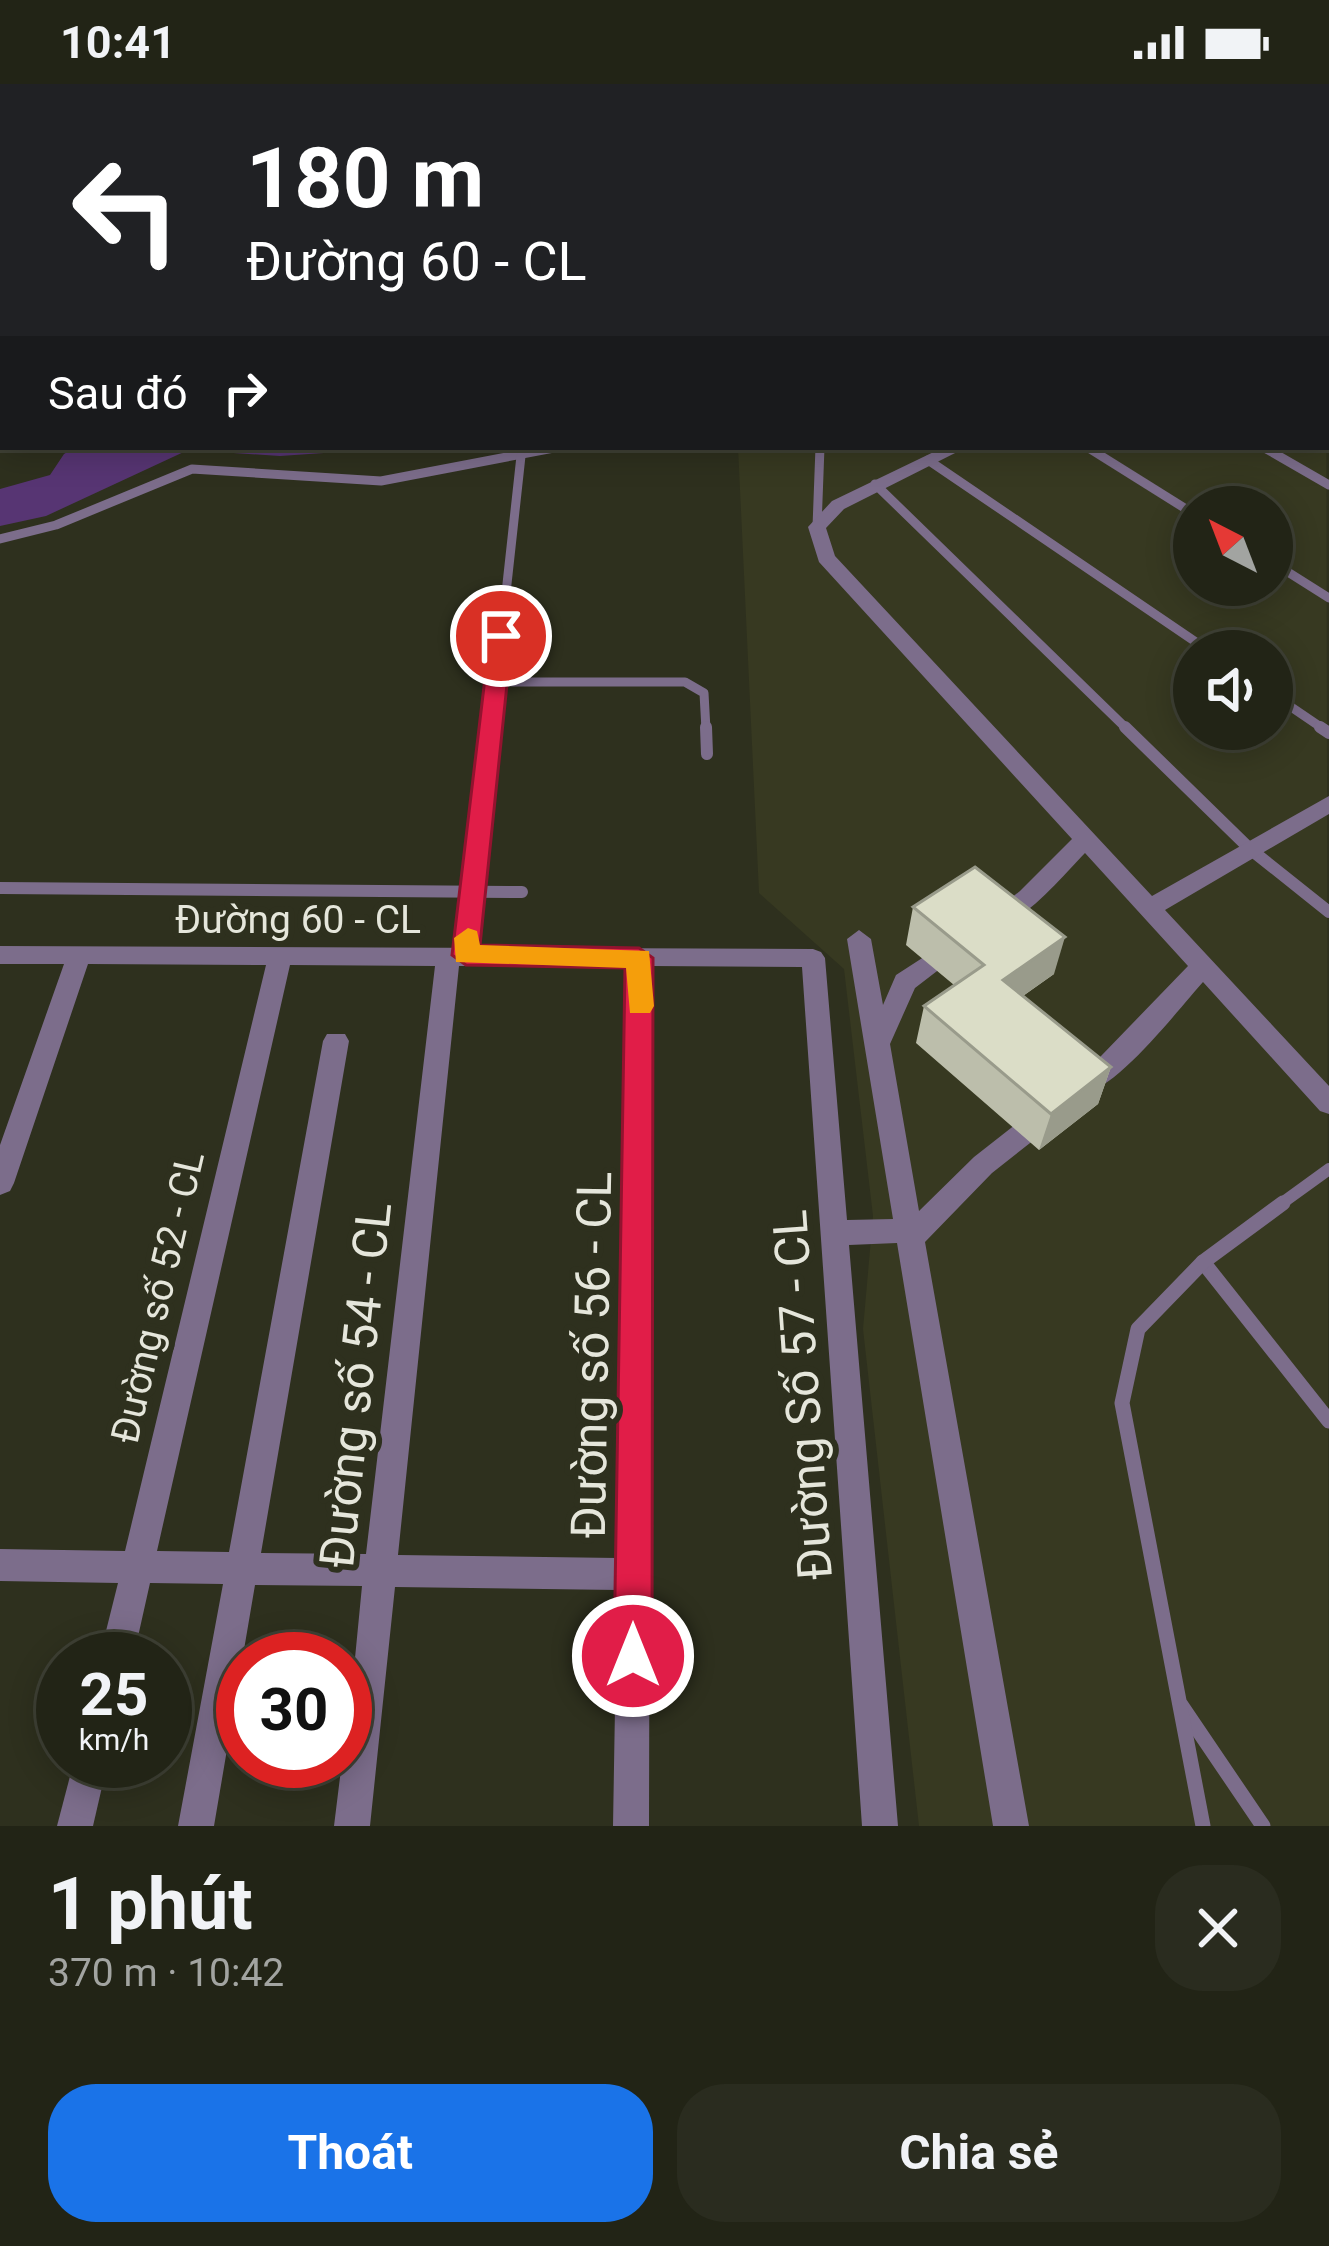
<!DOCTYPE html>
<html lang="vi">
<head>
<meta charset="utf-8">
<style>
  :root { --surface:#222416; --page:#2a2c1f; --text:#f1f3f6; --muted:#a2a4a1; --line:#3f4135; --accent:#1a73e8 }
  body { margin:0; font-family:Roboto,sans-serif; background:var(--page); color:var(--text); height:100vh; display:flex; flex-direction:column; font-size:45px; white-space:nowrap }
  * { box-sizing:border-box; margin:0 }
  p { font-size:39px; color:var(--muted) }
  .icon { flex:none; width:66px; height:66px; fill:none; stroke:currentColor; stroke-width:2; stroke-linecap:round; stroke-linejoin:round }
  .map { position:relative; height:1742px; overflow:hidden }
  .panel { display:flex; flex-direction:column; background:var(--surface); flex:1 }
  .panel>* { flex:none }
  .hud { position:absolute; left:0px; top:0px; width:1329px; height:366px; box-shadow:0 6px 30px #0003,0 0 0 3px var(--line); background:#202124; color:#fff; overflow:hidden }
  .needle { width:78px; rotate:318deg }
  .tools { position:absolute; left:1173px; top:402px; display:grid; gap:24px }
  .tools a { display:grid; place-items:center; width:120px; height:120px; border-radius:50%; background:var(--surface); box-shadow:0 6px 30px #0003,0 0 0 3px var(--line); font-size:60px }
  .speed { position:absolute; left:36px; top:1548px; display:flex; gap:24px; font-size:60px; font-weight:700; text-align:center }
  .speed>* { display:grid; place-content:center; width:156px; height:156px; border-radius:50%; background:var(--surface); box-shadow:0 6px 30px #0003,0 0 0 3px var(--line); line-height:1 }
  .speed small { font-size:30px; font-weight:400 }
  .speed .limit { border:18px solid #d22; background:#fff; color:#111 }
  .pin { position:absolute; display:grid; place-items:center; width:102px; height:102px; color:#fff; margin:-51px; border:6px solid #fff; border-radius:50%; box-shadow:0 3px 12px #0007 }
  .me { position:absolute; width:132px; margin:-66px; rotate:0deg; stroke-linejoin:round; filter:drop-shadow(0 0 9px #0008) }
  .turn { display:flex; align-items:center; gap:42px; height:252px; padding:0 48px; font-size:54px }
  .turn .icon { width:156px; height:156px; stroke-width:2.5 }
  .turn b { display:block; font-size:84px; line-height:102px }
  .then { display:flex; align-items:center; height:114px; padding:0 48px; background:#0003; gap:24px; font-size:45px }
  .round { display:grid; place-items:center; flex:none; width:126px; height:126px; border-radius:48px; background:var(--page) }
  .headline { display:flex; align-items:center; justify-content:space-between; height:204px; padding:0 48px }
  h1 { font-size:72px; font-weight:700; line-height:90px }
  .primary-button { display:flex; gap:24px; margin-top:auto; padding:24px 48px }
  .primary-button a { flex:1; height:138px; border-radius:48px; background:var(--accent); color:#fff; font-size:48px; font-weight:700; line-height:138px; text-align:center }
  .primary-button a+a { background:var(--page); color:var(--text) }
  .status { display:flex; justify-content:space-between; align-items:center; height:84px; padding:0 60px; background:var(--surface); direction:ltr }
  .status svg { height:33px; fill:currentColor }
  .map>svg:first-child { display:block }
  .built { fill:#373921; fill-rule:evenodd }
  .water { fill:#573573 }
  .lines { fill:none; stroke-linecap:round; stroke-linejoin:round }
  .lane-far2 { stroke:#7c6d8b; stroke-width:9 }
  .lane-far1 { stroke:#7c6d8b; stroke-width:12 }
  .lane { stroke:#7c6d8b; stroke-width:15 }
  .street { fill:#7c6d8b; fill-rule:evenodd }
  .wall { fill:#bcbeab }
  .shaded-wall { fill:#999b8b }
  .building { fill:#dbddc7; stroke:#999b8b; stroke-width:3 }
  .route { fill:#e11d48; stroke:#92132f; stroke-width:3 }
  .slow { fill:#f59e0b }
  .labels { text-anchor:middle; stroke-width:12; stroke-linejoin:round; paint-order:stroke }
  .street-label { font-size:39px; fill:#e5e6db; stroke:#2e301e }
  .near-street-label { font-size:48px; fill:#e5e6db; stroke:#2e301e }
</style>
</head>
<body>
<div class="status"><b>10:41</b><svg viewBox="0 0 49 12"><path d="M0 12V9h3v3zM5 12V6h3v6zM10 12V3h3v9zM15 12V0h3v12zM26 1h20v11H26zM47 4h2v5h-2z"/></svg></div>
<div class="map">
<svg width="1329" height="1742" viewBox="0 0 1329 1742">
  <rect width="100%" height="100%" fill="#2e301e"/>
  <path class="built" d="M1326 147 1329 1742H919L863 1245 873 1132 844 885 759 809 738 363H1326ZM1194 423H1272V501H1194ZM1194 567H1272V645H1194Z"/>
  <path class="water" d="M411 363 280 372 188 366 46 432 0 442V405L50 391 64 370 74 364Z"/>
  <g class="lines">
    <g class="lane-far2">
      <path d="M1087 363 1194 430"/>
      <path d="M1263 363 1329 401"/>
      <path d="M928 376 1209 567"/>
      <path d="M875 400 1128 646"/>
      <path d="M817 443 820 363"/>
      <path d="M0 455 56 441 192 385 381 397 559 363"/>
      <path d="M1272 478 1329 514"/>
      <path d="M496 598H685L704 609 706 646"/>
      <path d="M1272 610 1325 646"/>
      <path d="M491 646 521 372"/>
    </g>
    <g class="lane-far1">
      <path d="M706 643 707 670"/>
      <path d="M1125 643 1250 765 1329 828"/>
      <path d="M1320 643 1329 649"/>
      <path d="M0 804 522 808"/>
      <path d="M466 871 491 643"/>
      <path d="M1278 1122 1329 1085"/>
    </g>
    <g class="lane">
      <path d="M1203 1178 1329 1337"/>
      <path d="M1181 1621 1263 1742"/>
      <path d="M1203 1742 1122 1319 1138 1245 1203 1178 1283 1119"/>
    </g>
    <g class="street">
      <path d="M291 0H304L306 3H293Z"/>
      <path d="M606 0H618L619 3H607Z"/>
      <path d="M837 0H849L850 3H838Z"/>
      <path d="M3 36V44L0 45V37Z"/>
      <path d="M1329 121V134L1326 135V122Z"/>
      <path d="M1329 211V221L1326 222V212Z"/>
      <path d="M944 363H967L844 425 826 444 835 472 1152 812 1329 712V730L1165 826 1329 1002V1030L1320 1027 1203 898C1181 922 1107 1019 1077 1008L1073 1001 1188 882 1085 769C1064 790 1016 850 986 843L982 837 1020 807 1072 755 819 478 808 443 832 417Z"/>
      <path d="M859 846 871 855 883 921 896 891 947 858H963L967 864 915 904 890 960 919 1127 974 1073 1035 1025 1044 1022 1053 1025 1057 1033 1053 1041 992 1089 925 1158 1029 1742H993L897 1159 849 1161 898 1742H862L802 883 651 882 649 1742H613L617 1506 395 1503 370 1742H334L342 1677H345L362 1502 255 1501 214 1742H178L223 1500 150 1499 133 1575H99L118 1499 0 1497V1465L125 1467 266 881 88 880 14 1099 10 1107 0 1111V1061L64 880H0V862L813 865 821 868 825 874 847 1136 893 1135 847 855ZM290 881 435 882 366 1470 261 1469 349 957 345 950H327L323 957 229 1468 157 1467ZM459 882H627L617 1474 398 1471Z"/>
      <path d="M74 1677H108L93 1742H57Z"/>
    </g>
  </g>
  <path class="wall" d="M913 823 1054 890 1023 912 1111 983 1098 1020 1039 1066 916 959 924 922 954 901 906 861Z"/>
  <g class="shaded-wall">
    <path d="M1065 853 1054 890 993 933 1003 896Z"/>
    <path d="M1111 983 1098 1020 1039 1066 1051 1030Z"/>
  </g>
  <path class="building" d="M975 783 1065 853 1003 896 1111 983 1051 1030 924 922 984 881 913 823Z"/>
  <path class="route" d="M501 545 512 552 480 861 639 864 653 874 652 1572 646 1585 633 1591 620 1585 614 1572 625 884 466 881 452 871 490 552Z"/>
  <path class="slow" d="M468 844 477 847 480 861 649 867 654 922 650 929H630L626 884 456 878 454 854Z"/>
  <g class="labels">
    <g class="street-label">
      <text x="298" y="849">Đường 60 - CL</text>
      <text transform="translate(157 1213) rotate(-77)" y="14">Đường số 52 - CL</text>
    </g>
    <g class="near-street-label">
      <text transform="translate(591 1271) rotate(-89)" y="17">Đường số 56 - CL</text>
      <text transform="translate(355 1301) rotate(-84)" y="17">Đường số 54 - CL</text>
      <text transform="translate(802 1311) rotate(-94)" y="17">Đường Số 57 - CL</text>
    </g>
  </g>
</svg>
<div class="tools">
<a><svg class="needle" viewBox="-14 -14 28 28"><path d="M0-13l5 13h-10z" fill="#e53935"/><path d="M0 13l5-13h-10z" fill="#a2a4a1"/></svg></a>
<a><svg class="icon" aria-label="sound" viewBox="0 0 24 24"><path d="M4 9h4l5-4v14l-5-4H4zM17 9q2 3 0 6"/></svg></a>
</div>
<div class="speed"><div>25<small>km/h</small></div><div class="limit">30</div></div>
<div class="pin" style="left:501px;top:552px;background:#d93025"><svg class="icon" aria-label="arrive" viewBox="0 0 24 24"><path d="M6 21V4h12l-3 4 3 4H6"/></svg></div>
<svg class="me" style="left:633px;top:1572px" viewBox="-20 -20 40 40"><circle r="17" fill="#e11d48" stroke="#fff" stroke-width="3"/><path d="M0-11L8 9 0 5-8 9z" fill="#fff"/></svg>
<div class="hud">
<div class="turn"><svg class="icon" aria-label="left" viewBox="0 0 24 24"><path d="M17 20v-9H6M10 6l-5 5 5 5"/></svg><div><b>180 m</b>Đường 60 - CL</div></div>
<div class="then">Sau đó<svg class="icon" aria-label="right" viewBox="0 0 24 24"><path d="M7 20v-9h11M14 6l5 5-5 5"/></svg></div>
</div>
</div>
<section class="panel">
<div class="headline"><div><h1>1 phút</h1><p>370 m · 10:42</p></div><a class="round"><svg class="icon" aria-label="close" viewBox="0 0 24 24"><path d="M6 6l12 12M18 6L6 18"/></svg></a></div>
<div class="primary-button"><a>Thoát</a><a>Chia sẻ</a></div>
</section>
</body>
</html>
